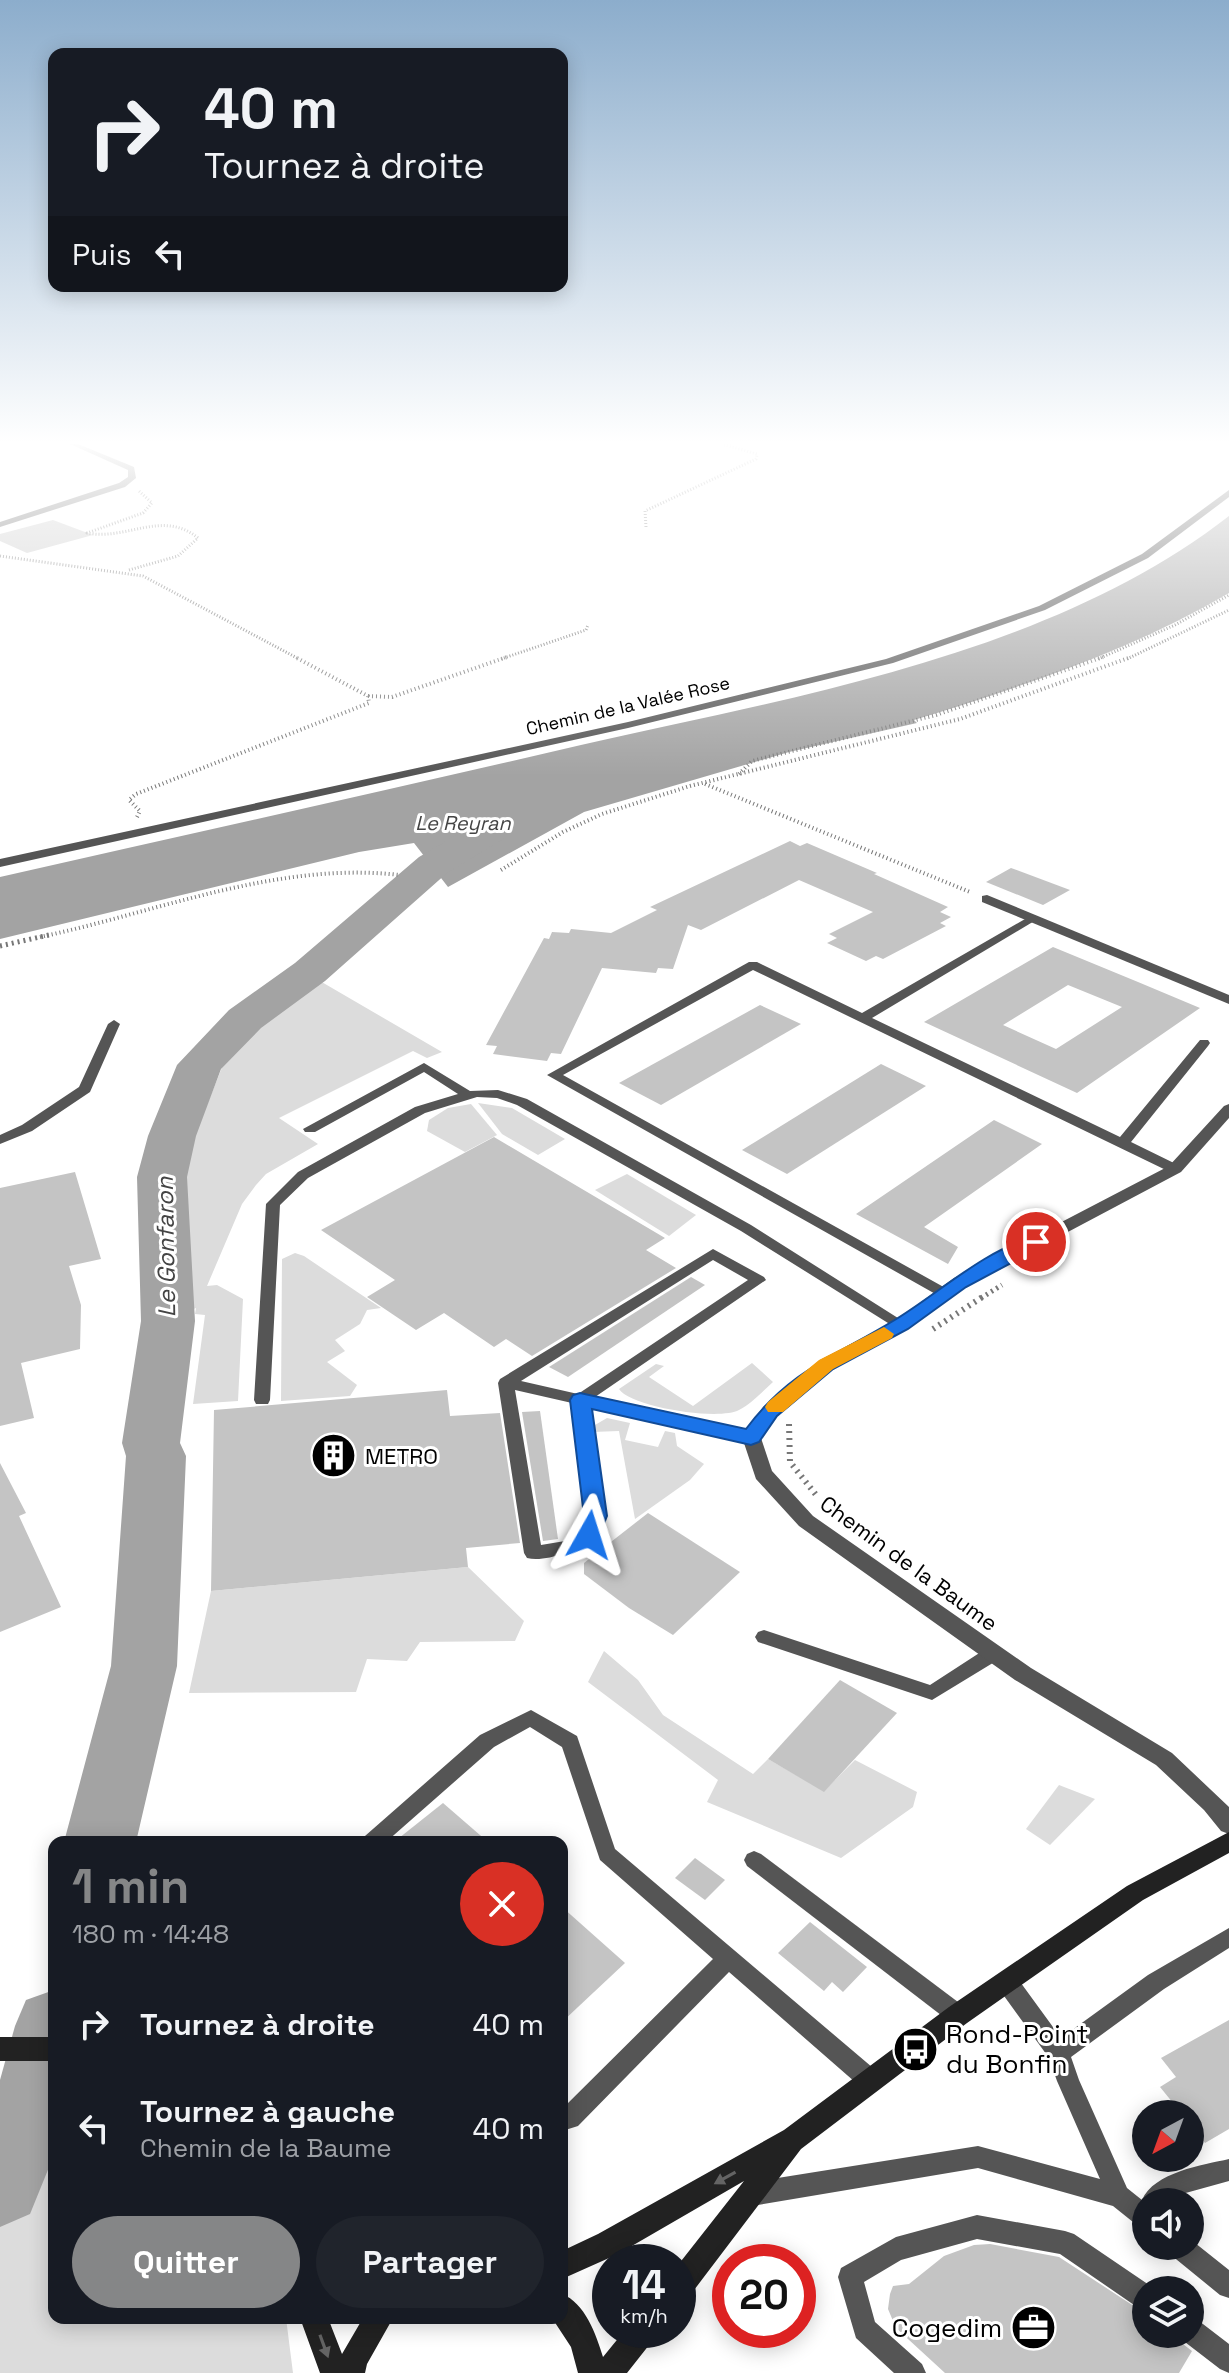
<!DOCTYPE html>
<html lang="fr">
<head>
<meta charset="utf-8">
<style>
  :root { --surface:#171b24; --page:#20242c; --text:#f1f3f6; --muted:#9ea1a6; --accent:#858687 }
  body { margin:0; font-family:"Space Grotesk",sans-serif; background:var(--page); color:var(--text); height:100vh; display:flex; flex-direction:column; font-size:30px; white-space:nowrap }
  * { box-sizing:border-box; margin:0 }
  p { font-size:26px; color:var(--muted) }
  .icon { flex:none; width:44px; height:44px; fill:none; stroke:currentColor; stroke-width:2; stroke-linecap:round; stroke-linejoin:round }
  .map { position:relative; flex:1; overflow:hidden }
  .sheet { position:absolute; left:48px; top:1836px; width:520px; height:488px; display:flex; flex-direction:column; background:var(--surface); border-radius:16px; box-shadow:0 4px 20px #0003 }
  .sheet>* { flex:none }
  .top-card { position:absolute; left:48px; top:48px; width:520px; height:244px; border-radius:16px; box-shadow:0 4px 20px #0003; background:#171b24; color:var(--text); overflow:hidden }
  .needle { width:52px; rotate:221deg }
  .fabs { position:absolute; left:1132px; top:2100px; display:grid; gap:16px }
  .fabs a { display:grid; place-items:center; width:72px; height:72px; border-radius:50%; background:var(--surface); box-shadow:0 4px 20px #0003; font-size:40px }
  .speed { position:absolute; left:592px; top:2244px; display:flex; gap:16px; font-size:40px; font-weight:700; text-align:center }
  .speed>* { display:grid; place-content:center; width:104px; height:104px; border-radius:50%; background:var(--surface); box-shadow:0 4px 20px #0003; line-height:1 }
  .speed small { font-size:20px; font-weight:400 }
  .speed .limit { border:12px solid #d22; background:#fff; color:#111 }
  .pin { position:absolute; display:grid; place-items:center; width:68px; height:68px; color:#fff; margin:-34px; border:4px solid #fff; border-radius:50%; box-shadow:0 2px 8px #0007 }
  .me { position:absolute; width:88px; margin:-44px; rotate:6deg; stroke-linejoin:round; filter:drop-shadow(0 0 6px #0008) }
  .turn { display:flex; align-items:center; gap:28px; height:168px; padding:0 24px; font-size:36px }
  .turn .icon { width:104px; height:104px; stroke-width:2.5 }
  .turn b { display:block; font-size:56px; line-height:68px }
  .then { display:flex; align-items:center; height:76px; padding:0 24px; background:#0003; gap:16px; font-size:30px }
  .round { display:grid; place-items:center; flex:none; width:84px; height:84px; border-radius:42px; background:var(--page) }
  .overview { display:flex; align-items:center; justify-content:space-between; height:136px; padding:0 24px }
  h1 { font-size:48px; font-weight:700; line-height:60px; color:var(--accent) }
  .action { display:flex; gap:16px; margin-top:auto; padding:16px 24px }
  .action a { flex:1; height:92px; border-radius:48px; background:var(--accent); color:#fff; font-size:32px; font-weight:700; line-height:92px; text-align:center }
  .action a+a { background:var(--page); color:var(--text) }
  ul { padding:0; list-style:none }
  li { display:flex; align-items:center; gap:24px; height:104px; padding:0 24px }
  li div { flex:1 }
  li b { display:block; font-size:30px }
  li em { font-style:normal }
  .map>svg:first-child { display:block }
  .green { fill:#dcdcdc }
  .water { fill:#a3a3a3 }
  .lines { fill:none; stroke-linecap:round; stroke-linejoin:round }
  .river { fill:#a3a3a3; fill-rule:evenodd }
  .building { fill:#c4c4c4; fill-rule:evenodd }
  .path-far3 { stroke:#777; stroke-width:3; stroke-dasharray:1 2; stroke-linecap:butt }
  .path-far2 { stroke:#777; stroke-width:4; stroke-dasharray:1 3; stroke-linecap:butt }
  .path-far1 { stroke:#777; stroke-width:5; stroke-dasharray:2 4; stroke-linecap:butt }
  .path { stroke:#777; stroke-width:6; stroke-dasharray:2 5; stroke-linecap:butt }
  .lane { fill:#555; fill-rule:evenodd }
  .street { fill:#555; fill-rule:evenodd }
  .secondary { fill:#222; fill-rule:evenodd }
  .oneway { fill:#646464 }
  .route { fill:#1a73e8; stroke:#114b97; stroke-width:2 }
  .slow { fill:#f59e0b }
  .labels { text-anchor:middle; stroke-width:6; stroke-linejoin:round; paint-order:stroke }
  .far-street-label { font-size:18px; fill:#000; stroke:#fff }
  .far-water-label { font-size:20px; font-style:italic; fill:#444; stroke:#fff }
  .poi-label { font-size:22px; fill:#000; stroke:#fff; text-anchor:start }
  .street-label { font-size:22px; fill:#000; stroke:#fff }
  .water-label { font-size:24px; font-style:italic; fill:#444; stroke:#fff }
  .near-poi-label { font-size:26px; fill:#000; stroke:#fff; text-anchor:start }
</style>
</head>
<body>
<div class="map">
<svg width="1229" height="2373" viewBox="0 0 1229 2373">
  <rect width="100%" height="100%" fill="#fff"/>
  <g class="green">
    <path d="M320 981 442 1052 427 1058 413 1051 279 1118 318 1144 266 1174 256 1185 242 1204 207 1286 217 1285 243 1299 238 1401 193 1404 205 1315 195 1314 196 1308 177 1316 180 1172 225 1060 262 1022Z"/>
    <path d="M478 1103 512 1108 565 1139 538 1155 502 1134Z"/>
    <path d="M471 1104 497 1135 465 1152 427 1131 429 1120 448 1108Z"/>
    <path d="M627 1174 696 1215 669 1236 595 1190Z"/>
    <path d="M295 1253 304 1256 381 1308 367 1310 360 1324 335 1340 345 1351 327 1362 357 1385 350 1396 281 1401 282 1259Z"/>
    <path d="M752 1363 773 1382C763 1391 751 1404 739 1410 719 1421 630 1407 619 1389L656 1364 664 1366 649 1377 693 1406Z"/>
    <path d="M607 1418 630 1423 625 1440 658 1447 665 1431 675 1433 677 1446 704 1464 690 1480 635 1519 619 1431 592 1432 595 1425Z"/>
    <path d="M468 1567 524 1621 515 1641 420 1642 407 1661 367 1659 356 1692 189 1693 211 1591Z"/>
    <path d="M604 1651 638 1680 663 1715 753 1774 768 1759 824 1791 855 1760 917 1792 913 1807 841 1858 707 1802 718 1780 588 1682Z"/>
    <path d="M1059 1785 1095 1799 1050 1845 1026 1829Z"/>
    <path d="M0 2089H54V2318H286L293 2373H0Z"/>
  </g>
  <path class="water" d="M1229 516V593C1130 651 1024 686 914 720L917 723 789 752 584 812 448 887 414 843 359 852 0 939V877C194 833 388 790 581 745 797 696 1050 655 1229 516Z"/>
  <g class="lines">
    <g class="river">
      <path d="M490 820 503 823 509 831 503 839 447 873 325 981 261 1028 221 1069 196 1136 187 1177 195 1321 180 1443 186 1456 177 1666 136 1842H64L111 1666 126 1456 122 1443 141 1321 137 1177 148 1136 177 1065 229 1010 295 963 419 857 477 823Z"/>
      <path d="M54 1990V2155L30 2214 0 2227V2080L15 2026 26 2000Z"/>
    </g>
  </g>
  <g class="building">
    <path d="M53 520 93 535 27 553 0 541V534Z"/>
    <path d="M790 841 800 846 807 843 877 873 874 874 948 907 940 912 951 917 940 923 946 926 883 959 876 956 866 961 827 943 837 938 829 934 873 912 799 880 701 930 688 925 673 969 658 968 656 973 602 968 561 1054 551 1053 547 1061 493 1054 497 1046 486 1045 544 938 549 939 552 932 569 933 571 929 611 933 657 910 650 907Z"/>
    <path d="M1011 868 1070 890 1043 905 986 882Z"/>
    <path d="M1053 947 1138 982 1200 1008 1077 1093 924 1022ZM1068 985 1122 1007 1056 1049 1003 1025Z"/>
    <path d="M760 1005 801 1024 661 1105 619 1083Z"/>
    <path d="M881 1064 926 1086 787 1174 742 1150Z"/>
    <path d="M994 1120 1042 1144 924 1227 958 1247 948 1264 856 1214Z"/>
    <path d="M494 1137 665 1238 646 1250 676 1268 532 1356 506 1339 494 1347 444 1313 416 1330 367 1297 395 1280 321 1230Z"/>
    <path d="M75 1172 101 1259 69 1266 81 1305 80 1349 21 1363 34 1418 0 1426V1188Z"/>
    <path d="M691 1277 705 1285 568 1377 549 1367Z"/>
    <path d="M447 1390 450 1416 500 1413 520 1543 466 1548 468 1567 211 1591 214 1410Z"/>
    <path d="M540 1411 558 1539 543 1541 522 1412Z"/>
    <path d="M0 1463 26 1513 19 1516 61 1607 0 1632Z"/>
    <path d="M648 1513 740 1572 673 1635 629 1608 584 1574V1563Z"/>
    <path d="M840 1680 897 1713 824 1792 768 1759Z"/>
    <path d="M443 1803 488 1842H394Z"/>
    <path d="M695 1858 725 1880 705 1900 675 1878Z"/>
    <path d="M562 1907 625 1963 562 2022Z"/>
    <path d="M810 1922 867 1967 843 1992 832 1982 824 1991 778 1953Z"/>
    <path d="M1229 2020V2129L1205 2143 1190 2124V2114H1182L1160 2087 1176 2077 1161 2058Z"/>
    <path d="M990 2244 1059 2257 1146 2314V2334H1170L1192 2351 1179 2373H945L896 2328 888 2309 890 2294 893 2286 909 2284 944 2256 974 2245Z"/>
  </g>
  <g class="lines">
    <g class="path-far3">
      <path d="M646 527 645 511 756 459 757 454 722 444"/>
      <path d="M0 556 143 576 299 659"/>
      <path d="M129 570 178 556 198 538C163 509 126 541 87 533L143 513 152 503 139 491"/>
      <path d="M501 659 586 630 588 625"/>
      <path d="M1098 659 1175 625 1229 595"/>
      <path d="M1127 659 1229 610"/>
    </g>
    <g class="path-far2">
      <path d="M368 696 392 697 507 657"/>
      <path d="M739 774 752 761 936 715 1103 657"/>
      <path d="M705 784 970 892"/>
      <path d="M137 817 140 811 129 800 136 794 369 703 368 696 295 657"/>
      <path d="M501 870 563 832 602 814 690 786 960 719 1131 657"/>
      <path d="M40 937C158 912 277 861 400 875"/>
    </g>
    <g class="path-far1">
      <path d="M0 946 49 935"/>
      <path d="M981 1298 1002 1285"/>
    </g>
    <g class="path">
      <path d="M933 1329 984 1296"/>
      <path d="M789 1424 790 1462 817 1496"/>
    </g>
    <g class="lane">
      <path d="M70 444H78L134 467 136 478 125 487 0 527V522L119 483 128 477V470Z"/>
      <path d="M1032 915 1036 916V920L872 1018 1120 1137 1200 1040H1208L1210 1043 1208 1046 1131 1142 1180 1166 1182 1169 1180 1172H1170L753 970 563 1075 949 1290 952 1293 949 1296H939L547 1075 749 962H757L862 1013Z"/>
      <path d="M114 1020 120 1024 90 1092 32 1131 0 1144V1135L22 1125 79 1087 108 1024Z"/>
      <path d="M424 1063 470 1091 498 1090 527 1099 751 1225 909 1325 901 1330 896 1328 741 1231 517 1105 497 1098 477 1097 425 1113 308 1178 280 1205 270 1400 268 1404H256L254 1400 266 1204 298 1172 415 1107 458 1094 424 1072 315 1132H305L303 1129Z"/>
      <path d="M713 1249 764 1277 766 1280 595 1397 751 1431 757 1433 759 1437 757 1441 751 1443 589 1407C595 1440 615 1513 592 1542 585 1549 573 1552 564 1554 552 1557 538 1561 527 1558L524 1553 498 1383 500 1379ZM713 1260 748 1280 578 1394 521 1381ZM515 1390 572 1403C578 1434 595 1507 579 1534L565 1541 541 1545Z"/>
      <path d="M764 1630 930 1685 987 1648 994 1646 1001 1648 1003 1653 1001 1658 932 1700 758 1642 755 1637 758 1632Z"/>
      <path d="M531 1710 577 1736 615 1849 879 2073 882 2081 879 2089 871 2092 863 2089 729 1972 578 2126 562 2131V2109L713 1959 600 1860 562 1747 530 1727 494 1747 386 1842H362L365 1836 480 1735Z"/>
      <path d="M754 1851 761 1854 966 2008 969 2015 966 2022 958 2025 950 2022 747 1866 744 1860 747 1854Z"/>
      <path d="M1229 1928V1948L1164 1989 1071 2057 1079 2080 1127 2188 1142 2200C1154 2172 1203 2165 1229 2159V2181L1182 2194 1172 2202H1146V2230L1138 2226 1113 2206 978 2168 752 2206 744 2202 740 2194 744 2186 752 2182 978 2146 1100 2179 1057 2081 1049 2058 999 1989 996 1982 999 1975 1007 1972 1015 1975 1061 2038 1148 1975Z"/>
      <path d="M977 2215 1065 2231 1074 2234 1155 2289 1146 2290V2310L1137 2307 1060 2254 977 2239 901 2260 864 2282 875 2322 922 2364 926 2373H894L856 2338 838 2277 841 2268 896 2237Z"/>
      <path d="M1190 2239 1229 2270V2298L1220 2295 1171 2255 1168 2246H1190Z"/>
      <path d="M1190 2318 1199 2321 1229 2344V2373L1220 2369 1181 2339 1179 2334H1190Z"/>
    </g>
    <g class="street">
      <path d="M1229 490V497L1148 558 1045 610 893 663 628 728 0 867V859L628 722 886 659 1039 606 1142 554Z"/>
      <path d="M987 895 1229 995V1004L982 902V896Z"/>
      <path d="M1229 1104V1118L1181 1172 966 1286 907 1329 832 1368 777 1415 761 1438 772 1471 813 1516 1031 1668 1172 1753 1229 1807V1834L1221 1831 1204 1810 1156 1765 1015 1680 799 1526 756 1479 742 1437 763 1407 820 1360 895 1321 954 1278 1169 1166 1224 1106Z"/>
    </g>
    <g class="secondary">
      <path d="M1229 1832V1853L1143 1900 967 2023 801 2149 688 2298 678 2302V2265L744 2181 618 2254 562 2279V2251L598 2234 784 2130 949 2007 1127 1886Z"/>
      <rect x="0" y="2037" width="54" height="24"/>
      <path d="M562 2294C585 2303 596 2334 603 2357L625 2330H657L653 2340 627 2373H578L571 2347 552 2318H562Z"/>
      <path d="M300 2318H328L342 2354 363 2318H393L367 2364 365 2373H320Z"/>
    </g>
  </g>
  <defs><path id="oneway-solid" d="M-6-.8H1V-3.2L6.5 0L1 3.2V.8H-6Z" transform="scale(2)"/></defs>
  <g class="oneway">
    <use href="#oneway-solid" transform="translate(725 2178) rotate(151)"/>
    <use href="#oneway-solid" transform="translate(324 2346) rotate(70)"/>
  </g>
  <linearGradient id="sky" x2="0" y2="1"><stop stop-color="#8cadcc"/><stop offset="0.57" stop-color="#fff"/><stop offset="1" stop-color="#fff" stop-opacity="0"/></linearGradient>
  <rect width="1229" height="776" fill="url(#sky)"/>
  <path class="route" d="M1036 1236 1045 1242 1043 1246 966 1287 908 1329 833 1369 777 1416 759 1442 751 1445 592 1409 607 1516 597 1541H581L578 1535 584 1516 570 1400 573 1395 580 1393 746 1429C789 1371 835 1356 893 1321 938 1294 984 1250 1036 1236Z"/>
  <path class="slow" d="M884 1327 894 1334 892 1338 833 1369 783 1412H768L765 1407 768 1402 819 1360Z"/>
  <defs>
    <symbol id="building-disc" viewBox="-11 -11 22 22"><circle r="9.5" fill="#000" stroke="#fff"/><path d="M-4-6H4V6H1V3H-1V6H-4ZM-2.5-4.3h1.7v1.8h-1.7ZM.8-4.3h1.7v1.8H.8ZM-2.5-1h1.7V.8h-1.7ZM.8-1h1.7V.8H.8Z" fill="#fff"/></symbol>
    <symbol id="bus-disc" viewBox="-11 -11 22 22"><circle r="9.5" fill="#000" stroke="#fff"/><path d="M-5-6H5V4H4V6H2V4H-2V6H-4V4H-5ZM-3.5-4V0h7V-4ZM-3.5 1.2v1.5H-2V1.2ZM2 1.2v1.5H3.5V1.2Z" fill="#fff"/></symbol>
    <symbol id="office-disc" viewBox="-11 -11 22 22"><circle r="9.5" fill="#000" stroke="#fff"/><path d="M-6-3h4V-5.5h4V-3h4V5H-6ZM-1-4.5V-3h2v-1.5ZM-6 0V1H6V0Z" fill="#fff"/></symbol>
  </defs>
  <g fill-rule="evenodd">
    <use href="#building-disc" x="308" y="1430" width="51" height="51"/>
    <use href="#bus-disc" x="890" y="2024" width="51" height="51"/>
    <use href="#office-disc" x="1008" y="2302" width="51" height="51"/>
  </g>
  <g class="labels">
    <g class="far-street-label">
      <text transform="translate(628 706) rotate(-13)" y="6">Chemin de la Valée Rose</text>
    </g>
    <g class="far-water-label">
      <text x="463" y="830">Le Reyran</text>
    </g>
    <g class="poi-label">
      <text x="365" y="1464">METRO</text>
    </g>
    <g class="street-label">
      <text transform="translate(909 1563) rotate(36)" y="8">Chemin de la Baume</text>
    </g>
    <g class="water-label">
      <text transform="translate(166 1247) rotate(-91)" y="8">Le Gonfaron</text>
    </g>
    <g class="near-poi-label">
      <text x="946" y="2043">Rond-Point<tspan x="946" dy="30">du Bonfin</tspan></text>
      <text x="1002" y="2337" text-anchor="end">Cogedim</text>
    </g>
  </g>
</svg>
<div class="fabs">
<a><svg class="needle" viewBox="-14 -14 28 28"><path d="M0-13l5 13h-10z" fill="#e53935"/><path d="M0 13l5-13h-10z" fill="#9ea1a6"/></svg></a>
<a><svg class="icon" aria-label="sound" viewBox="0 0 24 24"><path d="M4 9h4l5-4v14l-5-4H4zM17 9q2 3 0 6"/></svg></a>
<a><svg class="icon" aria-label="layers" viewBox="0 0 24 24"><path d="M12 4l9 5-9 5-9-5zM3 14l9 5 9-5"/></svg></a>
</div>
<div class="speed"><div>14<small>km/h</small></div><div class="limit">20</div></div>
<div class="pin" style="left:1036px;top:1242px;background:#d93025"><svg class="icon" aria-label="arrive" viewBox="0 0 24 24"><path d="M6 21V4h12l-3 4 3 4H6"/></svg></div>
<svg class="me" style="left:589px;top:1535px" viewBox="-20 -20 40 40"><path d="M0-17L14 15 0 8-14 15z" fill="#1a73e8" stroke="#fff" stroke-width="4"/></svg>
<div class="top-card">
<div class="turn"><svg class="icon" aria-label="right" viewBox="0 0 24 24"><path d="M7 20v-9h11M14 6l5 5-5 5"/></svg><div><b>40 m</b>Tournez à droite</div></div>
<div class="then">Puis<svg class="icon" aria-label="left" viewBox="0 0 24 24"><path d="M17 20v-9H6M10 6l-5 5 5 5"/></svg></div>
</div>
<section class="sheet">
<div class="overview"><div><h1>1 min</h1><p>180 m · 14:48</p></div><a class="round" style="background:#d93025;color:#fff"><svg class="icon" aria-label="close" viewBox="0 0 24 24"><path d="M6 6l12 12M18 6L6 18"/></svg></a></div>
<ul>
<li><svg class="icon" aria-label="right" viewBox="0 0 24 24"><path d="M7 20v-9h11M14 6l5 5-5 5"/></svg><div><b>Tournez à droite</b></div><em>40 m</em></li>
<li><svg class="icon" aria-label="left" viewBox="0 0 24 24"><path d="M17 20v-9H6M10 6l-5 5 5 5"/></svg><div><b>Tournez à gauche</b><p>Chemin de la Baume</p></div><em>40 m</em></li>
</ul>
<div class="action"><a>Quitter</a><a>Partager</a></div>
</section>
</div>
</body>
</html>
